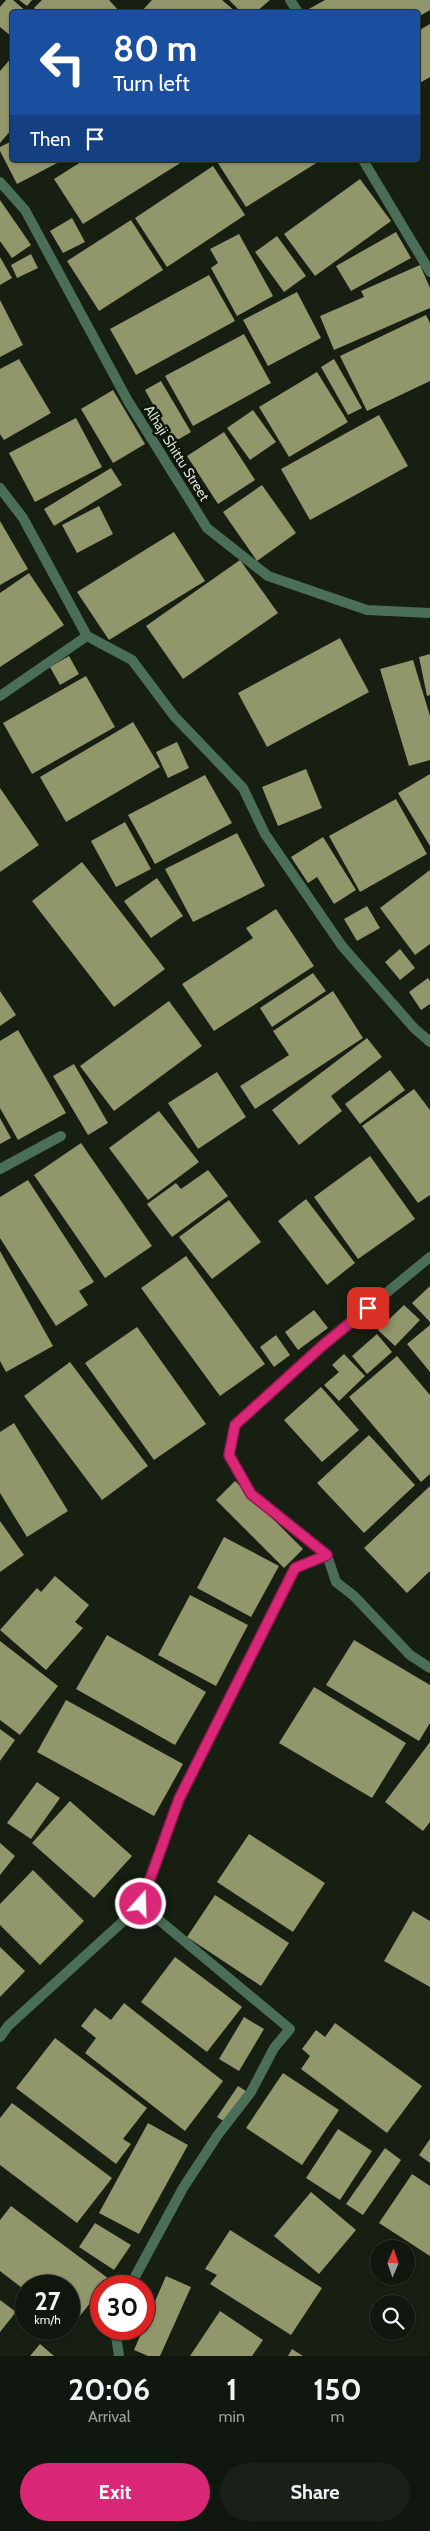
<!DOCTYPE html>
<html lang="en">
<head>
<meta charset="utf-8">
<style>
  :root { --surface:#10170e; --page:#192017; --text:#f1f3f6; --muted:#9c9f9e; --line:#30362e; --accent:#db2777 }
  body { margin:0; font-family:Cabin,sans-serif; background:var(--page); color:var(--text); height:100vh; display:flex; flex-direction:column; font-size:19px; white-space:nowrap }
  * { box-sizing:border-box; margin:0 }
  p { font-size:16px; color:var(--muted) }
  .icon { flex:none; width:28px; height:28px; fill:none; stroke:currentColor; stroke-width:2; stroke-linecap:round; stroke-linejoin:round }
  .map { position:relative; height:2356px; overflow:hidden }
  .details { display:flex; flex-direction:column; background:var(--surface); flex:1 }
  .details>* { flex:none }
  .guide { position:absolute; left:10px; top:10px; width:410px; height:152px; border-radius:5px; box-shadow:0 1px 4px #0004,0 0 0 1px var(--line); background:#1a4fa0; color:#fff; overflow:hidden }
  .needle { width:32px; rotate:2deg }
  .fabs { position:absolute; left:370px; top:2240px; display:grid; gap:10px }
  .fabs a { display:grid; place-items:center; width:45px; height:45px; border-radius:50%; background:var(--surface); box-shadow:0 1px 4px #0004,0 0 0 1px var(--line); font-size:25px }
  .speed { position:absolute; left:15px; top:2275px; display:flex; gap:10px; font-size:25px; font-weight:700; text-align:center }
  .speed>* { display:grid; place-content:center; width:65px; height:65px; border-radius:50%; background:var(--surface); box-shadow:0 1px 4px #0004,0 0 0 1px var(--line); line-height:1 }
  .speed small { font-size:12px; font-weight:400 }
  .speed .limit { border:8px solid #d22; background:#fff; color:#111 }
  .pin { position:absolute; display:grid; place-items:center; width:42px; height:42px; color:#fff; margin:-21px; border-radius:10px; box-shadow:0 2px 8px #0006 }
  .me { position:absolute; width:55px; margin:-28px; rotate:20deg; stroke-linejoin:round; filter:drop-shadow(0 0 4px #0008) }
  .turn { display:flex; align-items:center; gap:18px; height:105px; padding:0 20px; font-size:22px }
  .turn .icon { width:65px; height:65px; stroke-width:2.5 }
  .turn b { display:block; font-size:35px; line-height:42px }
  .then { display:flex; align-items:center; height:48px; padding:0 20px; background:#0003; gap:10px; font-size:19px }
  .eta { display:flex; justify-content:space-evenly; align-items:center; height:85px; text-align:center }
  .eta b { font-size:30px; font-weight:700; line-height:35px }
  .button { display:flex; gap:10px; margin-top:auto; padding:10px 20px }
  .button a { flex:1; height:58px; border-radius:30px; background:var(--accent); color:#fff; font-size:20px; font-weight:700; line-height:58px; text-align:center }
  .button a+a { background:var(--page); color:var(--text) }
  .map>svg:first-child { display:block }
  .building { fill:#92966b }
  .lines { fill:none; stroke-linecap:round; stroke-linejoin:round }
  .minor { stroke:#4a6e57; stroke-width:10 }
  .route-casing { stroke:#8e194d; stroke-width:12 }
  .route { stroke:#db2777; stroke-width:9 }
  .labels { text-anchor:middle; stroke-width:5; stroke-linejoin:round; paint-order:stroke }
  .street-label { font-size:14px; fill:#d9dfd6; stroke:#0d1509 }
</style>
</head>
<body>
<div class="map">
<svg width="430" height="2356" viewBox="0 0 430 2356">
  <rect width="100%" height="100%" fill="#161f12"/>
  <g class="building">
    <path d="M6 0H13L27 12H12V37L0 27V7Z"/>
    <path d="M19 0H32L27 6Z"/>
    <path d="M42 0H109L120 12H38L34 8Z"/>
    <path d="M152 0H222L236 12H141Z"/>
    <path d="M229 0H270L256 12H241Z"/>
    <path d="M325 0H430V10L418 17V12H308L307 10Z"/>
    <path d="M430 24V77L418 84V31Z"/>
    <path d="M12 57V129L0 143V71Z"/>
    <path d="M12 141V160H63L17 184 0 151V147Z"/>
    <path d="M84 160H185L83 224 54 179Z"/>
    <path d="M216 160H321L246 207Z"/>
    <path d="M213 166 245 215 167 267 135 218Z"/>
    <path d="M360 179 391 221 315 276 284 234Z"/>
    <path d="M0 200 31 245 12 258 0 241Z"/>
    <path d="M72 218 85 242 63 253 50 231Z"/>
    <path d="M131 220 163 270 99 311 67 261Z"/>
    <path d="M396 232 411 258 351 291 336 266Z"/>
    <path d="M239 234 273 296 237 316 211 268 218 263 210 249Z"/>
    <path d="M277 236 306 276 284 292 255 252Z"/>
    <path d="M31 254 38 268 17 278 11 265Z"/>
    <path d="M0 257 12 278 0 285Z"/>
    <path d="M420 265 430 288V308L334 350 320 316 364 297 361 291Z"/>
    <path d="M209 275 235 321 136 375 110 329Z"/>
    <path d="M297 292 321 338 268 366 243 320Z"/>
    <path d="M0 300 23 345 0 357Z"/>
    <path d="M426 315 430 323V381L367 411 340 356Z"/>
    <path d="M244 334 271 383 193 426 165 376Z"/>
    <path d="M19 359 51 413 4 440 0 434V369Z"/>
    <path d="M334 359 362 408 348 415 321 367Z"/>
    <path d="M317 372 348 422 289 457 259 407Z"/>
    <path d="M161 381 191 432 174 442 145 390Z"/>
    <path d="M113 390 145 444 113 463 81 409Z"/>
    <path d="M253 410 276 442 250 460 227 428Z"/>
    <path d="M379 415 408 466 310 520 281 469Z"/>
    <path d="M76 418 102 467 35 502 9 453Z"/>
    <path d="M224 432 255 480 218 504 187 456Z"/>
    <path d="M111 468 122 485 54 526 44 509Z"/>
    <path d="M262 485 296 533 257 561 223 512Z"/>
    <path d="M99 506 113 534 77 553 62 525Z"/>
    <path d="M0 521 28 569 0 585Z"/>
    <path d="M174 532 205 581 109 640 77 592Z"/>
    <path d="M240 560 278 613 183 679 146 626Z"/>
    <path d="M29 573 64 625 0 667V593Z"/>
    <path d="M340 638 369 692 267 747 238 693Z"/>
    <path d="M430 654V695L427 696 419 657Z"/>
    <path d="M69 656 79 674 60 685 50 667Z"/>
    <path d="M413 660 430 716V760L409 766 380 669Z"/>
    <path d="M86 676 115 727 32 774 3 723Z"/>
    <path d="M133 722 160 767 66 822 40 777Z"/>
    <path d="M177 742 189 768 168 778 156 752Z"/>
    <path d="M306 769 322 808 278 826 262 787Z"/>
    <path d="M430 774V846L398 793Z"/>
    <path d="M205 775 232 823 155 864 128 815Z"/>
    <path d="M0 788 39 845 0 872Z"/>
    <path d="M396 799 427 854 360 892 329 836Z"/>
    <path d="M125 822 151 869 116 887 91 841Z"/>
    <path d="M237 833 265 886 193 922 165 869Z"/>
    <path d="M323 837 356 890 334 904 317 877 308 883 291 857Z"/>
    <path d="M82 862 165 969 114 1007 32 901Z"/>
    <path d="M430 870V944L415 955 380 908Z"/>
    <path d="M157 878 183 916 151 938 124 901Z"/>
    <path d="M367 906 380 928 357 941 344 919Z"/>
    <path d="M276 909 314 966 214 1031 182 984 253 938 246 928Z"/>
    <path d="M400 949 415 968 400 980 385 962Z"/>
    <path d="M313 973 326 991 272 1027 260 1008Z"/>
    <path d="M428 978 430 981V1004L421 1010 409 992Z"/>
    <path d="M0 991 16 1015 0 1026Z"/>
    <path d="M333 991 363 1038 255 1109 240 1086 289 1055 273 1031Z"/>
    <path d="M169 1001 202 1046 114 1111 80 1066Z"/>
    <path d="M18 1030 66 1113 18 1140 0 1108V1041Z"/>
    <path d="M367 1038 382 1057 331 1096 342 1111 299 1145 272 1110Z"/>
    <path d="M74 1064 108 1123 88 1135 53 1076Z"/>
    <path d="M390 1070 405 1090 360 1124 345 1104Z"/>
    <path d="M217 1072 246 1117 198 1149 168 1103Z"/>
    <path d="M414 1089 430 1110V1195L418 1203 362 1126Z"/>
    <path d="M159 1111 199 1162 148 1200 109 1148Z"/>
    <path d="M0 1118 11 1138 0 1144Z"/>
    <path d="M81 1143 152 1246 105 1278 34 1175Z"/>
    <path d="M370 1156 415 1219 358 1259 314 1197Z"/>
    <path d="M208 1170 228 1196 172 1237 147 1204 176 1183 181 1189Z"/>
    <path d="M28 1180 94 1282 79 1291 88 1305 56 1326 0 1238V1197Z"/>
    <path d="M306 1199 355 1263 327 1285 278 1221Z"/>
    <path d="M229 1200 261 1242 212 1279 179 1237Z"/>
    <path d="M0 1251 53 1346 6 1372 0 1361Z"/>
    <path d="M186 1256 265 1364 220 1396 141 1288Z"/>
    <path d="M430 1286V1322L412 1303Z"/>
    <path d="M404 1305 420 1320 395 1346 378 1330Z"/>
    <path d="M314 1310 328 1328 298 1350 285 1332Z"/>
    <path d="M430 1325V1372L407 1344Z"/>
    <path d="M137 1327 206 1424 154 1460 85 1363Z"/>
    <path d="M377 1334 392 1352 367 1374 352 1356Z"/>
    <path d="M276 1335 290 1355 274 1367 260 1347Z"/>
    <path d="M344 1354 365 1376 339 1401 324 1385 339 1372 332 1365Z"/>
    <path d="M397 1356 430 1395V1474L421 1482 349 1397Z"/>
    <path d="M70 1362 148 1466 102 1500 24 1396Z"/>
    <path d="M321 1387 359 1430 322 1462 284 1420Z"/>
    <path d="M14 1423 68 1511 27 1537 0 1493V1432Z"/>
    <path d="M369 1435 415 1485 364 1533 317 1483Z"/>
    <path d="M235 1481 303 1549 284 1568 216 1500Z"/>
    <path d="M430 1486V1571L407 1593 364 1548Z"/>
    <path d="M0 1521 24 1555 0 1572Z"/>
    <path d="M224 1537 279 1566 251 1617 197 1588Z"/>
    <path d="M55 1576 89 1605 75 1622 83 1628 46 1670 0 1630 37 1588 41 1592Z"/>
    <path d="M190 1595 248 1625 216 1686 158 1655Z"/>
    <path d="M107 1635 206 1692 175 1745 76 1689Z"/>
    <path d="M354 1640 430 1685V1723L419 1741 326 1685Z"/>
    <path d="M0 1641 58 1686 20 1735 0 1720Z"/>
    <path d="M314 1687 406 1743 372 1798 279 1743Z"/>
    <path d="M66 1700 183 1764 154 1816 37 1752Z"/>
    <path d="M0 1729 15 1740 0 1761Z"/>
    <path d="M430 1742V1822L423 1831 385 1802Z"/>
    <path d="M37 1782 60 1798 31 1839 7 1823Z"/>
    <path d="M70 1801 132 1856 94 1898 32 1843Z"/>
    <path d="M249 1834 325 1883 293 1932 217 1882Z"/>
    <path d="M0 1843 15 1856 0 1875Z"/>
    <path d="M33 1870 84 1921 40 1965 0 1925V1904Z"/>
    <path d="M215 1895 289 1943 261 1986 187 1937Z"/>
    <path d="M413 1911 430 1921V1987L384 1961Z"/>
    <path d="M0 1947 25 1971 0 1997Z"/>
    <path d="M175 1957 242 2007 207 2052 141 2002Z"/>
    <path d="M124 2003 223 2081 185 2131 85 2053 96 2038 81 2026 95 2008 111 2020Z"/>
    <path d="M244 2017 264 2029 239 2071 219 2059Z"/>
    <path d="M335 2023 422 2086 387 2133 301 2069 310 2056 302 2049 316 2030 325 2037Z"/>
    <path d="M55 2038 147 2108 123 2139 131 2144 116 2164 16 2088Z"/>
    <path d="M283 2073 339 2110 302 2165 246 2128Z"/>
    <path d="M238 2086 246 2091 225 2122 217 2117Z"/>
    <path d="M12 2103 112 2178 77 2223 0 2165V2118Z"/>
    <path d="M148 2123 188 2145 139 2234 99 2213Z"/>
    <path d="M338 2129 372 2151 340 2200 306 2178Z"/>
    <path d="M430 2139V2163L419 2155Z"/>
    <path d="M385 2148 401 2160 363 2215 346 2204Z"/>
    <path d="M412 2174 430 2186V2256L379 2223Z"/>
    <path d="M311 2192 356 2230 319 2274 274 2236Z"/>
    <path d="M11 2206 109 2279 72 2326 69 2323V2286H26V2291L0 2271V2220Z"/>
    <path d="M95 2223 131 2245 114 2270 79 2247Z"/>
    <path d="M230 2230 322 2288 291 2335 210 2284 217 2275 205 2269Z"/>
    <path d="M166 2276 191 2287 160 2356H148L134 2350Z"/>
    <path d="M0 2300 16 2312 0 2332Z"/>
    <path d="M220 2311 263 2340 252 2356H190Z"/>
    <path d="M40 2344 54 2356H30Z"/>
    <path d="M292 2349 303 2356H288Z"/>
  </g>
  <g class="lines">
    <g class="minor">
      <path d="M290 0 298 12"/>
      <path d="M363 160 430 272"/>
      <path d="M0 182 25 210 128 401 207 528 268 576 367 610 430 613"/>
      <path d="M0 488 23 518 87 636 132 660 174 716 243 788 265 834 342 946 414 1028 430 1042"/>
      <path d="M0 696 87 636"/>
      <path d="M0 1169 61 1136"/>
      <path d="M430 1257 322 1346 235 1425 229 1455 251 1493 327 1555 336 1582 354 1596 410 1655 430 1668"/>
      <path d="M0 2037 8 2026 141 1905 179 1799 295 1568 327 1555"/>
      <path d="M130 2286 183 2188 217 2136 251 2092 274 2048 290 2029 141 1905"/>
      <path d="M115 2329 119 2356"/>
    </g>
  </g>
  <g class="lines">
    <defs>
      <path id="route" d="M141 1904 179 1799 295 1568 327 1555 251 1494 229 1455 235 1425 322 1346 368 1308"/>
    </defs>
    <use href="#route" class="route-casing"/>
    <use href="#route" class="route"/>
  </g>
  <g class="labels">
    <g class="street-label">
      <text transform="translate(177 453) rotate(58)" y="5">Alhaji Shittu Street</text>
    </g>
  </g>
</svg>
<div class="fabs">
<a><svg class="needle" viewBox="-14 -14 28 28"><path d="M0-13l5 13h-10z" fill="#e53935"/><path d="M0 13l5-13h-10z" fill="#9c9f9e"/></svg></a>
<a><svg class="icon" aria-label="search" viewBox="0 0 24 24"><circle cx="10" cy="10" r="6"/><path d="M15 15l6 6"/></svg></a>
</div>
<div class="speed"><div>27<small>km/h</small></div><div class="limit">30</div></div>
<div class="pin" style="left:368px;top:1308px;background:#d93025"><svg class="icon" aria-label="arrive" viewBox="0 0 24 24"><path d="M6 21V4h12l-3 4 3 4H6"/></svg></div>
<svg class="me" style="left:141px;top:1904px" viewBox="-20 -20 40 40"><circle r="17" fill="#db2777" stroke="#fff" stroke-width="3"/><path d="M0-11L8 9 0 5-8 9z" fill="#fff"/></svg>
<div class="guide">
<div class="turn"><svg class="icon" aria-label="left" viewBox="0 0 24 24"><path d="M17 20v-9H6M10 6l-5 5 5 5"/></svg><div><b>80 m</b>Turn left</div></div>
<div class="then">Then<svg class="icon" aria-label="arrive" viewBox="0 0 24 24"><path d="M6 21V4h12l-3 4 3 4H6"/></svg></div>
</div>
</div>
<section class="details">
<div class="eta">
<div><b>20:06</b><p>Arrival</p></div>
<div><b>1</b><p>min</p></div>
<div><b>150</b><p>m</p></div>
</div>
<div class="button"><a>Exit</a><a>Share</a></div>
</section>
</body>
</html>
